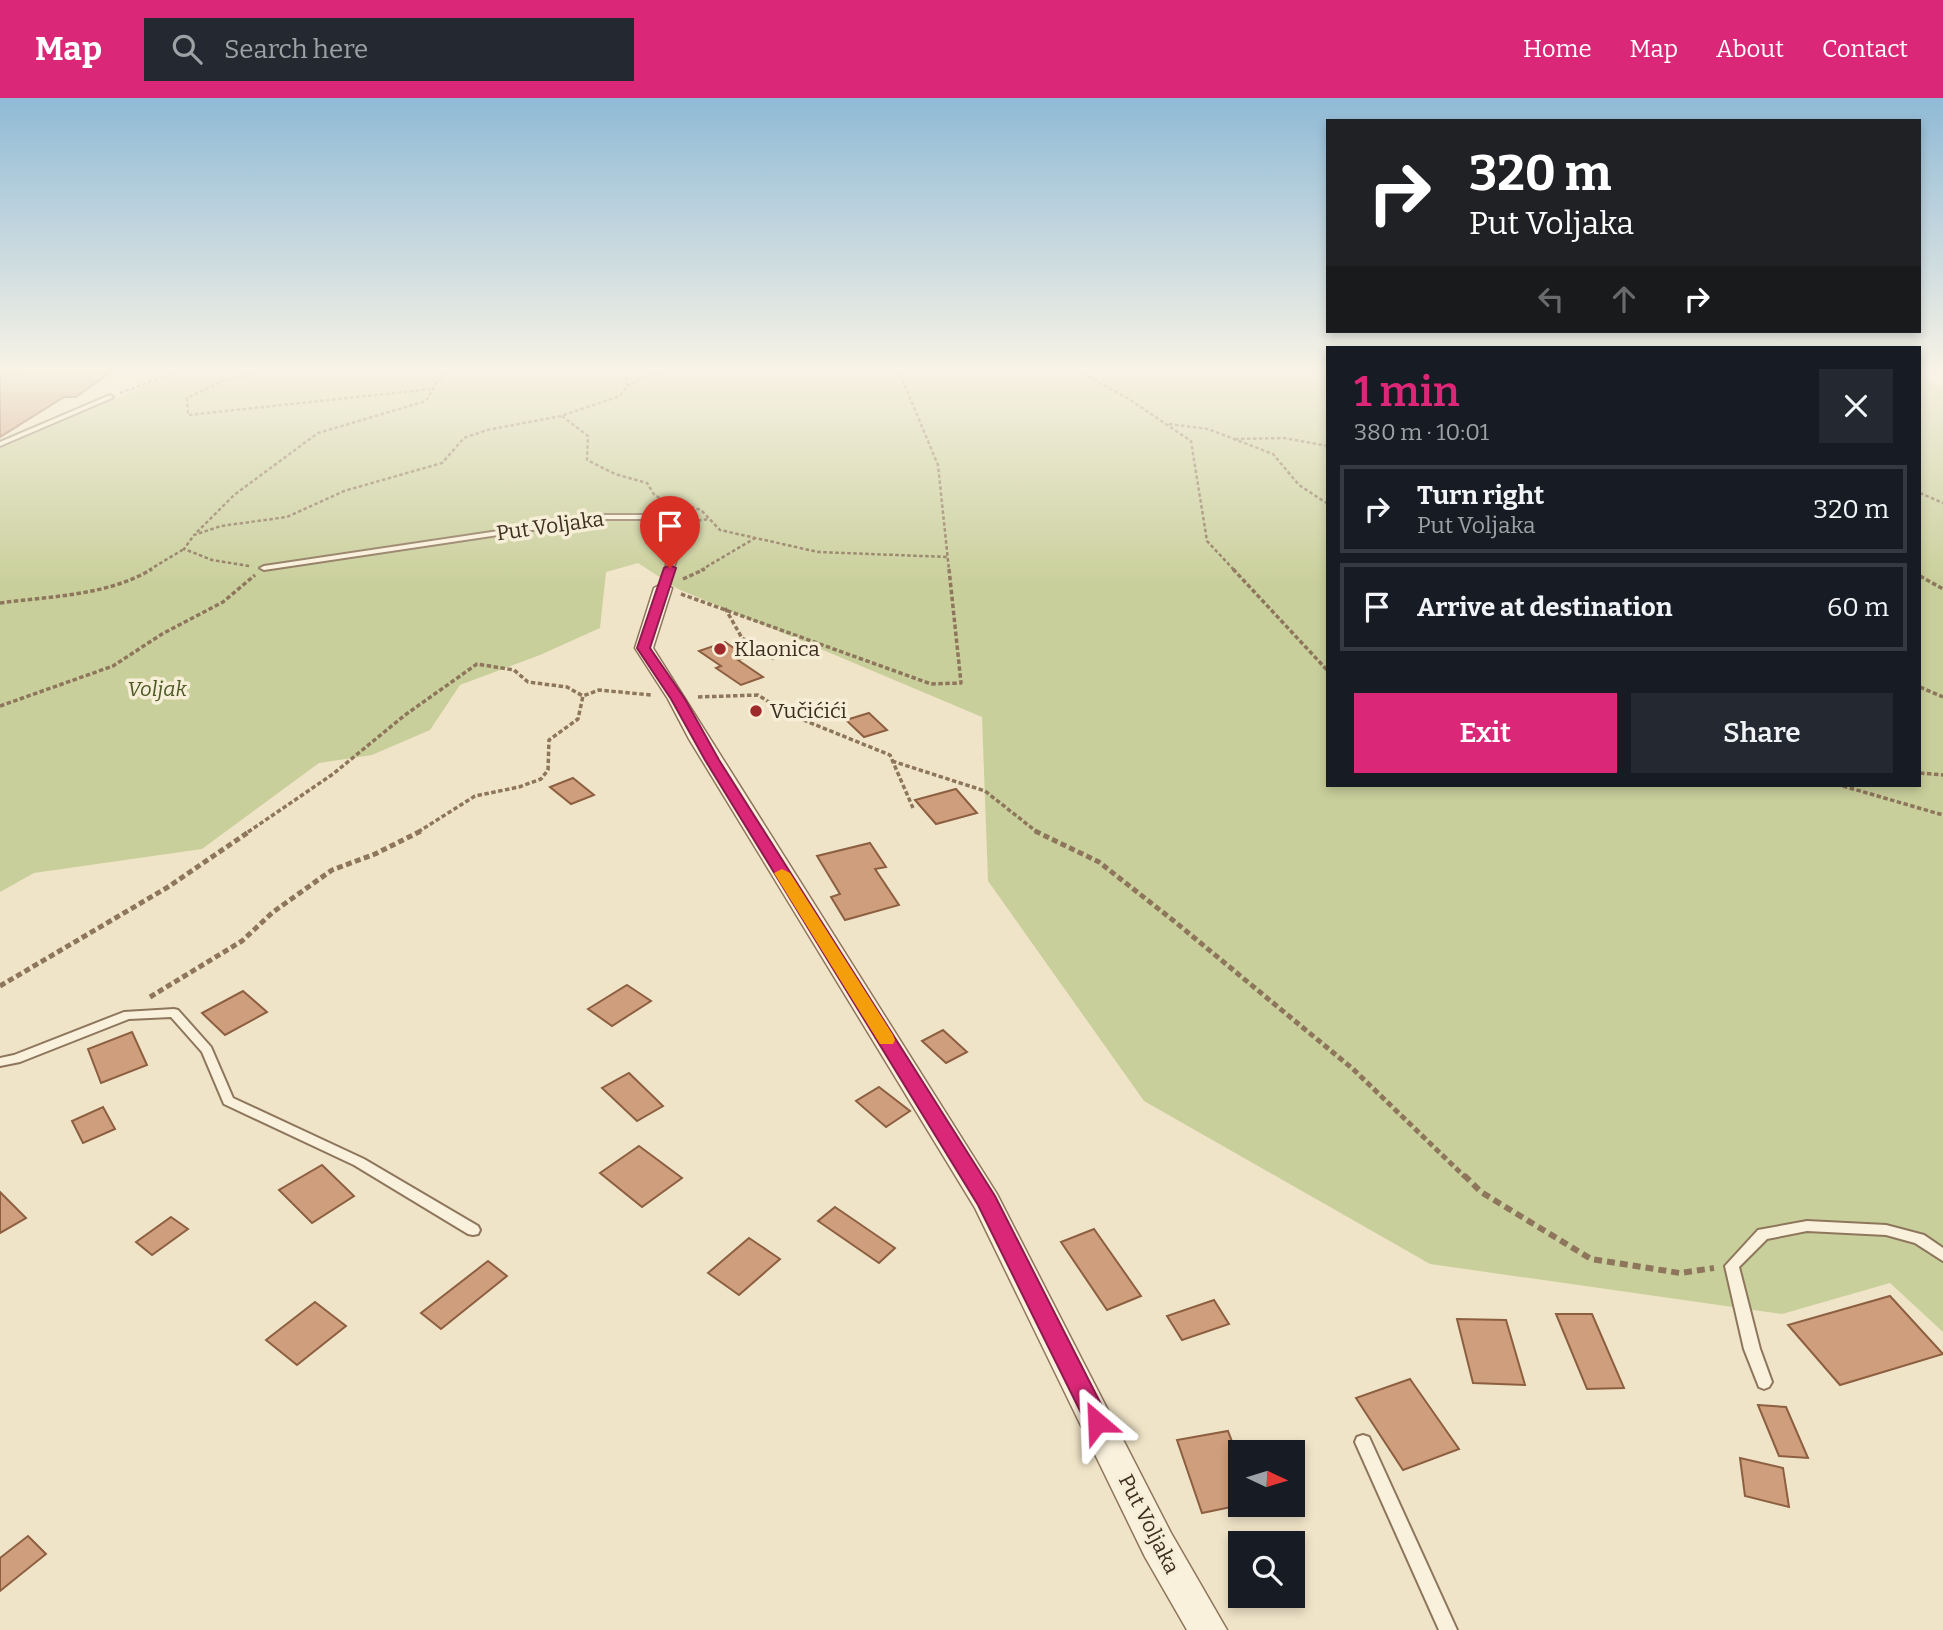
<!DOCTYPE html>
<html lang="en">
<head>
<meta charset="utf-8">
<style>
  :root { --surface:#171b24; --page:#242831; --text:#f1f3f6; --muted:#9ea1a6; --line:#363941; --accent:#db2777 }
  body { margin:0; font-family:Bitter,serif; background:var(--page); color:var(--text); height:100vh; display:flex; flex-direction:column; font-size:26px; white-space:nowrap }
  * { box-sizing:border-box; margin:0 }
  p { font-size:23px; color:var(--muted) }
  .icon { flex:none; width:38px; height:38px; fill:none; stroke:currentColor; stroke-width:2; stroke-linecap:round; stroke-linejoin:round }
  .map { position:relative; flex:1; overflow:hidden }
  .sheet { position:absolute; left:1326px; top:248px; width:595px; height:441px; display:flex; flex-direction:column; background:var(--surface); border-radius:0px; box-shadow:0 4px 10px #0003 }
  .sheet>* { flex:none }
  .top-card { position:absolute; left:1326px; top:21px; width:595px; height:214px; border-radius:0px; box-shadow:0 4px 10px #0003; background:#202124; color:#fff; overflow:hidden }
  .needle { width:46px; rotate:94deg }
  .controls { position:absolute; left:1228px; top:1342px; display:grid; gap:14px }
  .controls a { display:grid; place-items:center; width:77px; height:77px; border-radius:0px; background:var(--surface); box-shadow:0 4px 10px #0003; font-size:35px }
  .pin { position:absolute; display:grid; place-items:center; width:60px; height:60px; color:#fff; margin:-72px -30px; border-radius:50% 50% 50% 0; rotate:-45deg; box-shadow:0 0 7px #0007 }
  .pin .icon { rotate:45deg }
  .me { position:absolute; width:77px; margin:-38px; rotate:334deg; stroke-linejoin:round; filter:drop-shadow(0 0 5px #0008) }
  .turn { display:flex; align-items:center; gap:24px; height:147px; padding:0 28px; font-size:32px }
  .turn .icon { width:91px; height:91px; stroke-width:2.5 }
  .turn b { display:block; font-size:49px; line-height:60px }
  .lanes { display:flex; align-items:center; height:66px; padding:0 28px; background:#0003; justify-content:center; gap:35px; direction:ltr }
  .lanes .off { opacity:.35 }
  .round { display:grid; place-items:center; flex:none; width:74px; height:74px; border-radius:0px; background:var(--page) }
  .head { display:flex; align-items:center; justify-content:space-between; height:119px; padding:0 28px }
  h1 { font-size:42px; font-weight:600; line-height:52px; color:var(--accent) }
  .cta { display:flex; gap:14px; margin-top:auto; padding:14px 28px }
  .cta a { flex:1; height:80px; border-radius:0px; background:var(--accent); color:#fff; font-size:28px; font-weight:600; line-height:80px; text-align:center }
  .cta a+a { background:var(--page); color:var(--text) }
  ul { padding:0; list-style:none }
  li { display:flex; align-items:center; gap:21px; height:88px; margin:0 14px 10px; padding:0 14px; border:4px solid var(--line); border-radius:0px }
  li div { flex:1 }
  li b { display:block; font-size:26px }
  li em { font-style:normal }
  header { display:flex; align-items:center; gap:42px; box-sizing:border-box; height:98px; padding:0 35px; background:var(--accent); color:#fff }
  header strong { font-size:33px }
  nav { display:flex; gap:38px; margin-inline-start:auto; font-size:24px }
  .search { width:490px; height:63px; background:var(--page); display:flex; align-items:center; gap:18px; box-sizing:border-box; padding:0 24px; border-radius:0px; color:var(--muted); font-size:26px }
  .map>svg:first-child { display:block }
  .green { fill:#c9cf9b }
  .building { fill:#cf9f7d; stroke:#8d5f41; stroke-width:2 }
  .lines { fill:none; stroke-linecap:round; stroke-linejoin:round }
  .service-casing { stroke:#8d765c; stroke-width:4 }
  .minor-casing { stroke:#8d765c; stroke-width:3 }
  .path-far3 { stroke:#8d765c; stroke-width:2.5; stroke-dasharray:3.5 2.5; stroke-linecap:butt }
  .path-far2 { stroke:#8d765c; stroke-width:3.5; stroke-dasharray:4.5 2.5; stroke-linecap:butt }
  .path-far1 { stroke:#8d765c; stroke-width:5; stroke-dasharray:6 3.5; stroke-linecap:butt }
  .path { stroke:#8d765c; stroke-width:6; stroke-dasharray:8 5; stroke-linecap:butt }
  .service { fill:#faf1dc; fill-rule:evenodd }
  .minor { fill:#faf1dc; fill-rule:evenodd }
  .route { fill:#db2777; stroke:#8e194d; stroke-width:2 }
  .slow { fill:#f59e0b }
  .poi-dot { fill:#9e2a2b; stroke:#f7eed8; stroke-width:2.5 }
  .labels { text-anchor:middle; stroke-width:7; stroke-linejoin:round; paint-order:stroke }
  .street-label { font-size:21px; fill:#3d2e20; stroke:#f7eed8 }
  .poi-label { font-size:21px; fill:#3d2e20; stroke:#f7eed8; text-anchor:start }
  .park-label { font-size:21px; font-style:italic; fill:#4d5a26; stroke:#f7eed8 }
</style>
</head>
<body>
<header>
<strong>Map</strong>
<div class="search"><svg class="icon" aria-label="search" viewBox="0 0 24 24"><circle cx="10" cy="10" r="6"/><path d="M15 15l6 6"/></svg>Search here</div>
<nav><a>Home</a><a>Map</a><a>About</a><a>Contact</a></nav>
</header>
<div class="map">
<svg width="1943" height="1532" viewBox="0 0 1943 1532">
  <rect width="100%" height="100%" fill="#f0e4c8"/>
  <path class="green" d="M180 273H1328V688H1920V280L1943 291V1234L1890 1185 1782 1216 1430 1166 1144 1003 988 783 982 619 678 491 638 465 606 474 600 530 540 557 460 587 430 632 372 657 319 665 202 751 34 775 0 794V350Z"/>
  <g class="building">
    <path d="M28 273H112L76 299H64L0 339V274Z"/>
    <path d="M725 544 747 559 738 562 763 579 741 587 716 570 721 568 699 553Z"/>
    <path d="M869 615 887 632 864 639 846 622Z"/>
    <path d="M573 680 594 697 571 706 550 689Z"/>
    <path d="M956 691 977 715 936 726 915 702Z"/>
    <path d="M870 745 886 769 875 771 899 807 845 822 831 799 840 796 817 758Z"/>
    <path d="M627 887 651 903 612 928 588 911Z"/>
    <path d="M243 893 267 914 225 937 202 915Z"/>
    <path d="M943 932 967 954 946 965 922 943Z"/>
    <path d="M132 934 147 967 101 985 88 951Z"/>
    <path d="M629 975 663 1008 637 1023 602 990Z"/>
    <path d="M879 989 910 1013 886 1029 856 1003Z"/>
    <path d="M103 1009 115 1031 83 1045 72 1023Z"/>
    <path d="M639 1048 682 1080 642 1109 600 1075Z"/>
    <path d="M322 1067 354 1098 312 1125 279 1092Z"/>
    <path d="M0 1094 26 1120 0 1135Z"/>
    <path d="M835 1109 895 1150 879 1165 818 1123Z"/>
    <path d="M171 1119 188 1131 152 1157 136 1144Z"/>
    <path d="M1094 1131 1141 1198 1107 1212 1061 1144Z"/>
    <path d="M749 1140 780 1161 739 1197 708 1175Z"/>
    <path d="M488 1163 507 1178 441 1231 421 1215Z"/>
    <path d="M1890 1198 1943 1256 1840 1287 1788 1227Z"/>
    <path d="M1214 1202 1229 1226 1182 1242 1167 1218Z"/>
    <path d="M315 1204 346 1228 297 1267 266 1242Z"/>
    <path d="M1556 1216H1592L1624 1290 1587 1291Z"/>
    <path d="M1457 1221 1506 1222 1525 1287 1473 1285Z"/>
    <path d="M1410 1281 1459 1351 1403 1372 1356 1300Z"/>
    <path d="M1758 1307 1786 1309 1808 1360 1779 1358Z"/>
    <path d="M1228 1333 1241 1367V1407L1202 1415 1177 1342Z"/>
    <path d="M1740 1360 1783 1370 1789 1409 1745 1398Z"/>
    <path d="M28 1438 46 1456 0 1493V1460Z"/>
  </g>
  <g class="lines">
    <defs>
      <g id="service">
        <path d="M110 297 113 299 112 300 0 348V344Z"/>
        <path d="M606 417H644L671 427 680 450 666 492H663L659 490 672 450 665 430 643 421H606L264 472 260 470 264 468Z"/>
        <path d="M174 911 178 912 211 949 233 1000 364 1061 478 1128 480 1132 478 1136 473 1137 468 1136 354 1067 224 1006 202 954 171 919 129 921 20 964 0 968V960L14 957 124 914Z"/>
        <path d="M1807 1123 1886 1127 1924 1137 1943 1150V1163L1915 1145 1886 1137 1807 1133 1767 1141 1739 1169 1760 1251 1772 1284 1769 1289 1764 1291 1759 1289 1744 1251 1725 1168 1758 1132Z"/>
        <path d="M1363 1337 1369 1339 1457 1532H1439L1355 1344 1357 1339Z"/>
      </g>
      <path id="minor" d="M663 485 672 490 653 550 997 1096 1171 1435 1227 1532H1187L1145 1459 975 1110 689 641 668 601 635 550 654 490Z"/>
    </defs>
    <use href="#service" class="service-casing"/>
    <use href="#minor" class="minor-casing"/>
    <g class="path-far3">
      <path d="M266 273 225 282 187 300 188 317 432 291"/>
      <path d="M895 273 900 276 938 367 949 472"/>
      <path d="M1078 273 1129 301 1191 343 1207 443 1234 472"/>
      <path d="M900 276 920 273"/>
      <path d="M627 288 650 277 675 273"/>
      <path d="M120 295 179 273"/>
      <path d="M562 318 588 338 587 362 615 376 647 385 655 398 701 412 720 432 818 454 948 459"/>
      <path d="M1169 326 1208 331 1273 356 1299 387 1328 406"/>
      <path d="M1235 341 1284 340 1328 348"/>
      <path d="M1920 395 1943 405"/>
      <path d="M680 425 709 421"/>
      <path d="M197 434 234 397 318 335 426 303 437 284 448 273"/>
      <path d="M249 468 212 462 184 451 194 437 221 428 287 419 344 393 442 365 464 340 487 332 561 318 620 298 627 288 625 273"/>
      <path d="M149 472 184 451"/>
      <path d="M701 472 757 439"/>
    </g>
    <g class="path-far2">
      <path d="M1233 471 1328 573"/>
      <path d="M1920 478 1943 491"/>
      <path d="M683 481 705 471"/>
      <path d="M681 496 931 586 961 585 949 471"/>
      <path d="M0 505C51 498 107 498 152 471"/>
      <path d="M725 510 742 540 774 561"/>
      <path d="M1920 589 1943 599"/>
      <path d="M698 599 758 597 786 615 890 657 913 710"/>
      <path d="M0 608 113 568 162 536 223 504 255 477"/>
      <path d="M892 663 985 693 1037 734"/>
      <path d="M1920 675 1943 677"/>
      <path d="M1843 688 1943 717"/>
      <path d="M248 734 333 676 405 617 477 566 514 572 528 584 567 589 583 598"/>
      <path d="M418 734 475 698 519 689 541 681 548 672 549 642 578 621 583 598 599 592 651 597"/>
    </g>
    <g class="path-far1">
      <path d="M1035 733 1099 764 1174 823 1353 971 1465 1079"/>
      <path d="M0 888 168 789 250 733"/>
      <path d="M150 899 242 843 273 814 332 772 375 756 421 733"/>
    </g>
    <path class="path" d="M1464 1077 1481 1094 1591 1161 1680 1175 1714 1170"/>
    <use href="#service" class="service"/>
    <use href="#minor" class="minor"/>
  </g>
  <linearGradient id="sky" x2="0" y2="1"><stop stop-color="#8fbad6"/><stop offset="0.56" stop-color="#f8f3e6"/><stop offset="1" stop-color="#f8f3e6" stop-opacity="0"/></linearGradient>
  <rect width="1943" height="487" fill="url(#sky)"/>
  <path class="route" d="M670 467 676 470 650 550 685 601 719 662 995 1098 1106 1316 1109 1324 1106 1331 1097 1334 1089 1331 978 1107 705 662 671 601 637 550 664 470Z"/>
  <path class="slow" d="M782 771 790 775 893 937 895 942 893 946H880L774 775Z"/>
  <g class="poi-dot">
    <circle cx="720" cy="551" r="7"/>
    <circle cx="756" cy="613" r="7"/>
  </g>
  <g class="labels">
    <g class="street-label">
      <text transform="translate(550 428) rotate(-8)" y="7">Put Voljaka</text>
      <text transform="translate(1149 1426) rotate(63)" y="7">Put Voljaka</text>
    </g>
    <g class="poi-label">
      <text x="734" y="558">Klaonica</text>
      <text x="770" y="620">Vučićići</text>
    </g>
    <g class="park-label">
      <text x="157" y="598">Voljak</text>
    </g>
  </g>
</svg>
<div class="controls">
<a><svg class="needle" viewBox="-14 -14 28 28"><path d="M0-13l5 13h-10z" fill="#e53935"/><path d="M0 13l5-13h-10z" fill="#9ea1a6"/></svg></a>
<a><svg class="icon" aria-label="search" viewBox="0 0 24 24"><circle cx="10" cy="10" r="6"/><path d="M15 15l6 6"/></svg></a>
</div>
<div class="pin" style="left:670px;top:470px;background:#d93025"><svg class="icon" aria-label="arrive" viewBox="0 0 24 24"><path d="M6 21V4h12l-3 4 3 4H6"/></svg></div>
<svg class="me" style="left:1097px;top:1324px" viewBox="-20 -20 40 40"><path d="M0-17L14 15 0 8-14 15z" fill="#db2777" stroke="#fff" stroke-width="4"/></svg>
<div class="top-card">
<div class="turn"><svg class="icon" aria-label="right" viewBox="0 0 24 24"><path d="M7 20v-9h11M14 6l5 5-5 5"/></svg><div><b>320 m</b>Put Voljaka</div></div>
<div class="lanes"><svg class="icon off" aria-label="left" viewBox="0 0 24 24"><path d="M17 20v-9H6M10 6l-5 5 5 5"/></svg><svg class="icon off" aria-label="ahead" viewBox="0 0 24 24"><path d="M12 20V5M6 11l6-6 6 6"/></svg><svg class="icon" aria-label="right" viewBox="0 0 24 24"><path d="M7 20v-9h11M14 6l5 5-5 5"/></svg></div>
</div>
<section class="sheet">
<div class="head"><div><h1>1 min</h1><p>380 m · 10:01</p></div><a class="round"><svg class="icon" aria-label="close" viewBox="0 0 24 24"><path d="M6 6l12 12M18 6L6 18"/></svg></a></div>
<ul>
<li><svg class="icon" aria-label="right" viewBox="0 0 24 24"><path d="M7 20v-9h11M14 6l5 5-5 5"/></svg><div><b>Turn right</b><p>Put Voljaka</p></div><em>320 m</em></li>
<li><svg class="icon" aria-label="arrive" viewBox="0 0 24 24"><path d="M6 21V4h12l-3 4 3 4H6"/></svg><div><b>Arrive at destination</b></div><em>60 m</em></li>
</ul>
<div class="cta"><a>Exit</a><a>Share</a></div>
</section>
</div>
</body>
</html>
